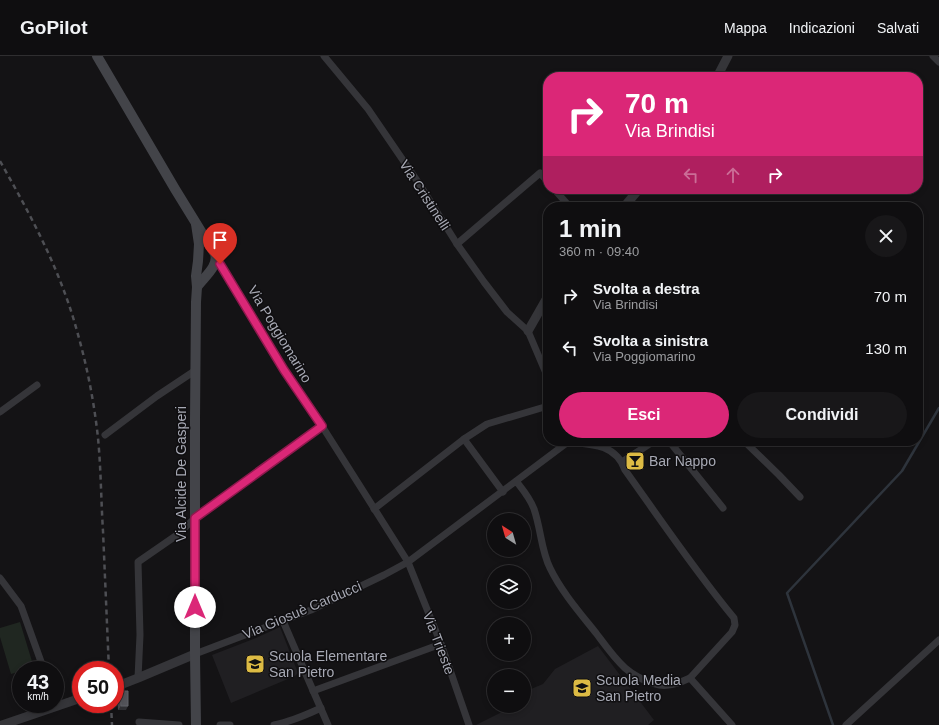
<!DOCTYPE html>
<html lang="it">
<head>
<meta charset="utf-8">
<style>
  :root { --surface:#0f0e10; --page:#181719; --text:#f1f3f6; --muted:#9b9c9f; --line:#2f2e30; --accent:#db2777 }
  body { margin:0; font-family:Arial,sans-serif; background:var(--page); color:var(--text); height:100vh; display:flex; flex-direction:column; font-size:15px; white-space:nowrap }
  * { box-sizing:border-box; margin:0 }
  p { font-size:13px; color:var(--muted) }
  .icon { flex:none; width:22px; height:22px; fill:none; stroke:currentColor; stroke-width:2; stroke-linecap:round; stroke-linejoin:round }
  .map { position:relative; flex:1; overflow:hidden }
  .side { position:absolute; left:543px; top:146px; width:380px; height:244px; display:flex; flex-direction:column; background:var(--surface); border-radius:16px; box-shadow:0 2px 6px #0003,0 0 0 1px var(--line) }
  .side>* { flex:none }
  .guide { position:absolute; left:543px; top:16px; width:380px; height:122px; border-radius:16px; box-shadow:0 2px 6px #0003,0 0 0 1px var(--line); background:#db2777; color:#fff; overflow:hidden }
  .needle { width:26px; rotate:323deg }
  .controls { position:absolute; left:487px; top:457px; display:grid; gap:8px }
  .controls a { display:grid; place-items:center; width:44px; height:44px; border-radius:50%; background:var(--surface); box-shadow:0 2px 6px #0003,0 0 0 1px var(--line); font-size:20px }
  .speed { position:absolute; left:12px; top:605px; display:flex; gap:8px; font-size:20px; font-weight:700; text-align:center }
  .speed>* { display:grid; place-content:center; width:52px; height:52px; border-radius:50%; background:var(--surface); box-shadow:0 2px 6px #0003,0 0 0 1px var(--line); line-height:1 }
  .speed small { font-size:10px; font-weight:400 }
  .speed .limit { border:6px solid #d22; background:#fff; color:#111 }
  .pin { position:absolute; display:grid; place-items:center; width:34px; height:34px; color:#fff; margin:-41px -17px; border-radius:50% 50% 50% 0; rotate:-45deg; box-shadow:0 0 4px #0007 }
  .pin .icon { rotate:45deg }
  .me { position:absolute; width:44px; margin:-22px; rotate:0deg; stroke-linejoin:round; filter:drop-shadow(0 0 3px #0008) }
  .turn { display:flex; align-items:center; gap:14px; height:84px; padding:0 16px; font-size:18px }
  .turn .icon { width:52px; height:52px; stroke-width:2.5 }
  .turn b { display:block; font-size:28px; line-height:34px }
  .lanes { display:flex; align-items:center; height:38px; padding:0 16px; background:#0003; justify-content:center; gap:20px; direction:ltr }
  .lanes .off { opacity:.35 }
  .round { display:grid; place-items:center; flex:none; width:42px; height:42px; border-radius:21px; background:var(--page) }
  .head { display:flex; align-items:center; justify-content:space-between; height:68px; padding:0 16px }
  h1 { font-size:24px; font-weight:700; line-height:30px }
  .cta { display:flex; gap:8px; margin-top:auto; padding:8px 16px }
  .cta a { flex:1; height:46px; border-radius:24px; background:var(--accent); color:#fff; font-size:16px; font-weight:700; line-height:46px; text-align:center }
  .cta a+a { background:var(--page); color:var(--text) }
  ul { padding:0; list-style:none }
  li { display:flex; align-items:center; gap:12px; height:52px; padding:0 16px }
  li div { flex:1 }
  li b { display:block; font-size:15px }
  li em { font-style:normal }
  header { display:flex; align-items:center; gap:24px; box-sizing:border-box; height:56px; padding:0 20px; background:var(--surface); border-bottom:1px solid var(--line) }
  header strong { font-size:19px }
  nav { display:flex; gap:22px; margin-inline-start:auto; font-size:14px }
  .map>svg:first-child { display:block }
  .built { fill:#201f22 }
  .pitch { fill:#202721 }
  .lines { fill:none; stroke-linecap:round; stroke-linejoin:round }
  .stream { stroke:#2e343c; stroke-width:2.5 }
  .minor { stroke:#353539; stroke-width:7 }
  .tertiary { stroke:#353539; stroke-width:9 }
  .secondary { stroke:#434449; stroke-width:10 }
  .rail { stroke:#4e4f54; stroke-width:2.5; stroke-dasharray:5 4; stroke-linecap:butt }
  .wall { fill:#4a4a50 }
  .shaded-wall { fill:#303034 }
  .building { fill:#54545a; stroke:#616268 }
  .route-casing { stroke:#8e194d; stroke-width:10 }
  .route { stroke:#db2777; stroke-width:7 }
  .labels { text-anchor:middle; stroke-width:3; stroke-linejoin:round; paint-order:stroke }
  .street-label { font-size:14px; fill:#a7a9b4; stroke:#0f0e10 }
  .poi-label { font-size:14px; fill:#a7a9b4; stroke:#0f0e10; text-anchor:start }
</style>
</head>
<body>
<header>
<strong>GoPilot</strong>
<nav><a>Mappa</a><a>Indicazioni</a><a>Salvati</a></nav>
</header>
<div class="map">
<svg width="939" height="669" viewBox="0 0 939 669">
  <rect width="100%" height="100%" fill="#141315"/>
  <g class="built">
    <path d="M280 571 298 617 295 620 231 647 212 599 256 582Z"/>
    <path d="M598 590 654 664 648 669H476L506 654 505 650H524V636L543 628 555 613Z"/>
  </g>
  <path class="pitch" d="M20 566 34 612 26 614H21V615L11 618 0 581V572Z"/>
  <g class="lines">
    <path class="stream" d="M833 669 787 537 902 415 939 352"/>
    <g class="minor">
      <path d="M324 0 368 53 420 129 457 188 484 226 507 256 528 275 548 322"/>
      <path d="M933 0 939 6"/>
      <path d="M554 133 570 151"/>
      <path d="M457 188 540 117 548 126"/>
      <path d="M216 201 284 314 322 370 408 506 441 588 469 669"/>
      <path d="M0 356 37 329"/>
      <path d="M105 379 157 340 196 314"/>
      <path d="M464 383 503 436"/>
      <path d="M669 385 723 452"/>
      <path d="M744 385 779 419 800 441"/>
      <path d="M622 406 654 385"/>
      <path d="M374 453 464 383 487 368 548 350"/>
      <path d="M0 522 21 550 44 614"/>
      <path d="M283 565 308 623 328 669"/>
      <path d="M195 598 311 554 384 519 408 506 568 386C591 388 616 388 625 414 660 463 695 515 734 562L735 569 732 576 690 622C679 627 667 632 655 628 645 625 633 619 625 612 614 602 605 589 596 577 580 557 561 535 550 512 541 494 541 473 534 453 530 442 523 434 516 425"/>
      <path d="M138 622 140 579 138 506 177 479 195 462 322 370"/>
      <path d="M690 622 732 669"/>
      <path d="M313 635 441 588"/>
      <path d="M139 666 179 669"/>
      <path d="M220 669H230"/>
      <path d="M274 669C290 666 306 659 321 652"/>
      <path d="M846 669 939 584"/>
    </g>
    <g class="tertiary">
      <path d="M717 21 728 0"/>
      <path d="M624 151 639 133"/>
      <path d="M528 275 548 240"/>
      <path d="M115 631 138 622 195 598"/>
      <path d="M2 669 81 642"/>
    </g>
    <g class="secondary">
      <path d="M97 0 175 133 215 198C219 210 204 221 197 231"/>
      <path d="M196 669 195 598V363L196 246 197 231 196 220 198 205 199 188 196 168"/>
    </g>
    <g class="rail">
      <path d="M0 105C31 160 60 213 77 275 87 310 94 345 98 382 101 413 101 444 103 475 105 521 107 568 109 614"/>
      <path d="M111 648 112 669"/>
    </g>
  </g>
  <path class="wall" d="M120 635 126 654H118L117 639Z"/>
  <path class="shaded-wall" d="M121 650H128L126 654H118Z"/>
  <path class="building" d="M120 635H128V650H121Z"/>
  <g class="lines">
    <defs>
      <path id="route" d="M195 551V462L322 370 284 314 220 208"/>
    </defs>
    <use href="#route" class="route-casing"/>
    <use href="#route" class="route"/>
  </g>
  <defs>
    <symbol id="bar-square" viewBox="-11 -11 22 22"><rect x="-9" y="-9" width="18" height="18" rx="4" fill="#db4" stroke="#0f0e10"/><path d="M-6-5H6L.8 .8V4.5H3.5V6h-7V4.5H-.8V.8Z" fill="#111"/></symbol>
    <symbol id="school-square" viewBox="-11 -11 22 22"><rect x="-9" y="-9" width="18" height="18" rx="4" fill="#db4" stroke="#0f0e10"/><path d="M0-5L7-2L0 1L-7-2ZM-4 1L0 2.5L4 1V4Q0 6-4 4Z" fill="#111"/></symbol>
  </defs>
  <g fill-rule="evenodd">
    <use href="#bar-square" x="624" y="394" width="22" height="22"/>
    <use href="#school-square" x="244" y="597" width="22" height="22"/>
    <use href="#school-square" x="571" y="621" width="22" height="22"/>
  </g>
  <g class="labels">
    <g class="street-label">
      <text transform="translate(425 139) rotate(57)" y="5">Via Cristinelli</text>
      <text transform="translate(280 278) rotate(59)" y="5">Via Poggiomarino</text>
      <text transform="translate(181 418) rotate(-90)" y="5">Via Alcide De Gasperi</text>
      <text transform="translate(302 554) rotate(-23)" y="5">Via Giosuè Carducci</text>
      <text transform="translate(439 587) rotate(69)" y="5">Via Trieste</text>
    </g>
    <g class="poi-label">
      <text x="649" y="410">Bar Nappo</text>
      <text x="269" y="605">Scuola Elementare<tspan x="269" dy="16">San Pietro</tspan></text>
      <text x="596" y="629">Scuola Media<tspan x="596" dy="16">San Pietro</tspan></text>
    </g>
  </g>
</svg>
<div class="controls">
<a><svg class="needle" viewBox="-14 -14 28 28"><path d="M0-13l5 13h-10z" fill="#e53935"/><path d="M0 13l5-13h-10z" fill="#9b9c9f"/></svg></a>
<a><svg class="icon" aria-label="layers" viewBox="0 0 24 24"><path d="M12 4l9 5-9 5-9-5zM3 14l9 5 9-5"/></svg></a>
<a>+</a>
<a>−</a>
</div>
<div class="speed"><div>43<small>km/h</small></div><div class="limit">50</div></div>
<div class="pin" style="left:220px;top:208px;background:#d93025"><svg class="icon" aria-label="arrive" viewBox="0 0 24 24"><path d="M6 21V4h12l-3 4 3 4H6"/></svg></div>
<svg class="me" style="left:195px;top:551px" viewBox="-20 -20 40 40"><circle r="19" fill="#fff"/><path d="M0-13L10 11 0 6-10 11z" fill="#db2777"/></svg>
<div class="guide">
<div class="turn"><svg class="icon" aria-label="right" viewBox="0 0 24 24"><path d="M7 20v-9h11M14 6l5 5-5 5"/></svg><div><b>70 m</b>Via Brindisi</div></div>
<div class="lanes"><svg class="icon off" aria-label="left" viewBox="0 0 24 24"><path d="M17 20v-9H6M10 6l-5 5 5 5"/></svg><svg class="icon off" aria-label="ahead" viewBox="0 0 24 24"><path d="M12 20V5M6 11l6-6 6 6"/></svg><svg class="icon" aria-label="right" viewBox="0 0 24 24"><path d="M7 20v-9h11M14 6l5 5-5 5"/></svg></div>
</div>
<section class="side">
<div class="head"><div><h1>1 min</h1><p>360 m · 09:40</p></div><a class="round"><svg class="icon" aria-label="close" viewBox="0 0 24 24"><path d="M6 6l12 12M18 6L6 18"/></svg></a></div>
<ul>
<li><svg class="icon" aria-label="right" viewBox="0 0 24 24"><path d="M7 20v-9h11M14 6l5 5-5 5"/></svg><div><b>Svolta a destra</b><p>Via Brindisi</p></div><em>70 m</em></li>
<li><svg class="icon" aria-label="left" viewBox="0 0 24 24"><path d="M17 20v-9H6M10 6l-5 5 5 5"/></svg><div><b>Svolta a sinistra</b><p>Via Poggiomarino</p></div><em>130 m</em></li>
</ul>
<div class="cta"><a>Esci</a><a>Condividi</a></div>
</section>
</div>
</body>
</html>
